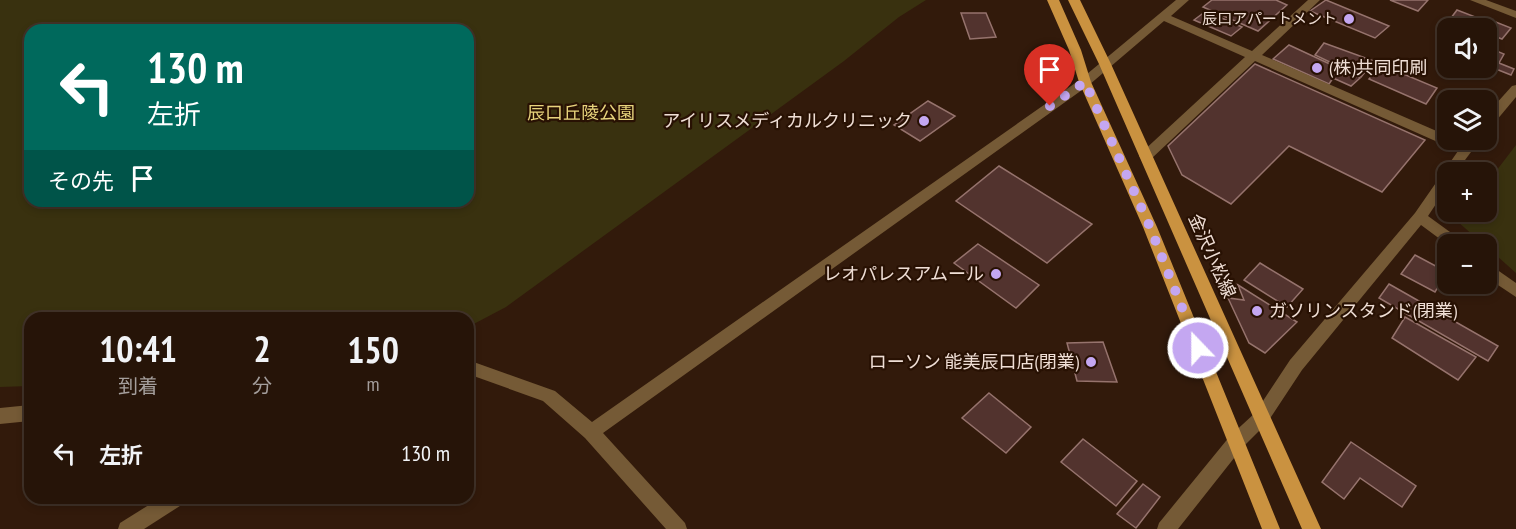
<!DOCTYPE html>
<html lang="ja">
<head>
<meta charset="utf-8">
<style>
  :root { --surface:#261408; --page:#322116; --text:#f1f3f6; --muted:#a49e9c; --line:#423329 }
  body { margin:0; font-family:"PT Sans Narrow","Noto Sans JP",sans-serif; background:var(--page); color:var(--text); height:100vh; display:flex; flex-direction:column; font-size:22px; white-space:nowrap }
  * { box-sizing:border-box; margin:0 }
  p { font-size:20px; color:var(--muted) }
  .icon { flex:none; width:33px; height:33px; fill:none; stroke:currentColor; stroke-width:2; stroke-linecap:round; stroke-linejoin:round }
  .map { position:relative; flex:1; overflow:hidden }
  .details { position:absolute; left:24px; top:312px; width:450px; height:192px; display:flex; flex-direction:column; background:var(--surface); border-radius:18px; box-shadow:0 3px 9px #0003,0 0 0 2px var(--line) }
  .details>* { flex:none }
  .banner { position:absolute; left:24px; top:24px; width:450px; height:183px; border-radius:18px; box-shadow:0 3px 9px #0003,0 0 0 2px var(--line); background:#00695c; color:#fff; overflow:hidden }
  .tools { position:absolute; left:1437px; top:18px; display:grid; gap:12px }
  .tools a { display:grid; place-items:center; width:60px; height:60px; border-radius:12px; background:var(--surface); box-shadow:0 3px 9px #0003,0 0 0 2px var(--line); font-size:30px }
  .pin { position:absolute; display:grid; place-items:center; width:51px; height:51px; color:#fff; margin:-62px -26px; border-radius:50% 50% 50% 0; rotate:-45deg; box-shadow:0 0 6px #0007 }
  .pin .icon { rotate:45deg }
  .me { position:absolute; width:66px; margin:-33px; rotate:338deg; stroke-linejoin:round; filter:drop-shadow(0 0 4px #0008) }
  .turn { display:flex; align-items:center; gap:21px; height:126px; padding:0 24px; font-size:27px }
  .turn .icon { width:78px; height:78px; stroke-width:2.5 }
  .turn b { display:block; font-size:42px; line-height:51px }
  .then { display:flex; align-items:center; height:57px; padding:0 24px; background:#0003; gap:12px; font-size:22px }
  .eta { display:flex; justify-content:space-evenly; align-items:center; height:102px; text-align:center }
  .eta b { font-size:36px; font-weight:700; line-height:42px }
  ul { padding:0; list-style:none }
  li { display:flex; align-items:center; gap:18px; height:78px; padding:0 24px }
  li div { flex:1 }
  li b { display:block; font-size:22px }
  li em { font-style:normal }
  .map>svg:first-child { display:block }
  .green { fill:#39310f; fill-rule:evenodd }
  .building { fill:#52332e; stroke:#96736d; stroke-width:1.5 }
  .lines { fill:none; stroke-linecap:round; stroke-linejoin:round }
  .minor { fill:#755a36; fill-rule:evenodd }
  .major { fill:#ca9240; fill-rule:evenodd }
  .route { stroke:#c4a7f1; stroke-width:10; stroke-dasharray:0 18 }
  .poi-dot { fill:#c4a7f1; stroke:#281103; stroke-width:2 }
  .labels { text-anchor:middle; stroke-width:4.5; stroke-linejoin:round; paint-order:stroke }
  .far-poi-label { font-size:15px; fill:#efded5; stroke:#281103; text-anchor:end }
  .poi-label { font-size:18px; fill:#efded5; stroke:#281103; text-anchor:end }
  .park-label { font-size:18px; fill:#e7d37c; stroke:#281103 }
  .street-label { font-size:18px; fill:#efded5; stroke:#281103 }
</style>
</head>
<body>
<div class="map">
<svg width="1516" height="529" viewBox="0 0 1516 529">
  <rect width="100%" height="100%" fill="#321a0b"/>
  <g class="green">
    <path d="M0 0H926L899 17 844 61 506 307 468 327V318H30V386L0 387ZM30 30H468V201H30Z"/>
    <path d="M1516 145V273L1487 247 1486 244H1483L1457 221 1464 212H1486L1487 183Z"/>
  </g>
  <g class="building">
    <path d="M1212 0H1276L1287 5 1258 31 1203 7Z"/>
    <path d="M1326 0 1389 26 1375 38 1310 11Z"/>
    <path d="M1390 0H1428L1418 11Z"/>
    <path d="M1457 10 1478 18 1471 26 1451 18Z"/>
    <path d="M1206 11 1242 27 1231 36 1194 20Z"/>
    <path d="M961 13H986L996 37 970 39Z"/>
    <path d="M1488 19 1511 28 1502 39 1486 33V28H1480Z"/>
    <path d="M1324 43 1374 61 1361 77 1315 55Z"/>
    <path d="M1289 45 1360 78 1351 86 1333 78 1329 84 1273 59Z"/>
    <path d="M1487 47 1504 54 1499 63 1514 69 1511 75 1491 67 1493 63 1486 60Z"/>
    <path d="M1255 64 1425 140 1382 192 1289 146 1231 204 1182 175 1168 146Z"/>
    <path d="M1382 65 1437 88 1426 104 1369 79Z"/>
    <path d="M928 101 955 116 920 141 894 125Z"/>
    <path d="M999 166 1092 224 1047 263 956 201Z"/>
    <path d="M978 244 1039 285 1016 308 954 263Z"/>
    <path d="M1415 255 1447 272 1435 292 1401 274Z"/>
    <path d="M1260 263 1303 289 1287 307 1244 280Z"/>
    <path d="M1389 284 1498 346 1488 361 1379 298Z"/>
    <path d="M1238 285 1297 322 1265 353 1249 343 1228 298 1244 300Z"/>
    <path d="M1405 317 1476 357 1458 380 1392 338Z"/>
    <path d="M1103 342 1117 382 1077 381 1067 343Z"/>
    <path d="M989 393 1031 427 1006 453 962 418Z"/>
    <path d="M1083 439 1137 481 1116 506 1061 462Z"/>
    <path d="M1351 442 1416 486 1402 507 1360 478 1344 499 1322 482Z"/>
    <path d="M1143 484 1160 497 1136 528 1117 514Z"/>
  </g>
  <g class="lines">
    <g class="minor">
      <path d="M1176 0H1189L1171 16 1252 51 1308 0H1320L1262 55 1448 136V140L1464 143 1466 140H1480L1456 172H1448V186L1428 216 1461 240 1463 244 1448 245 1421 225 1302 370 1267 423 1242 448 1178 529H1157L1159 523 1230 436 1255 413 1290 360 1415 213 1458 151 1255 61 1151 159H1141L1139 156 1141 153 1245 57 1164 21 1089 85 603 433 685 523 687 529H666L585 438 543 401 468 374V360L555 391 592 422 1081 79Z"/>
      <path d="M1470 0H1486L1516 11V18Z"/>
      <path d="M1516 85V97L1491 127 1486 128V115L1512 86Z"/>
      <path d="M1486 262 1516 283V297L1486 277Z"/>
      <path d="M30 405V421L0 424V408Z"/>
      <path d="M160 498H185L183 504 144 529H118L120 523Z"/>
    </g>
    <g class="major">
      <path d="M1047 0H1059L1081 50 1091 82 1157 227 1280 529H1262L1143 227 1079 82 1069 50Z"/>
      <path d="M1068 0H1080L1111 64 1321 529H1302L1099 64Z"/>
    </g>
  </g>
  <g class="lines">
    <path class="route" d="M1050 106 1085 82 1150 227 1198 348"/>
  </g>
  <g class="poi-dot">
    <circle cx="1349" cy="19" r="6"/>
    <circle cx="1317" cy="68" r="6"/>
    <circle cx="924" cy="121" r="6"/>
    <circle cx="996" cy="274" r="6"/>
    <circle cx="1257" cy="311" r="6"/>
    <circle cx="1091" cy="362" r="6"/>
  </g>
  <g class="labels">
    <g class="far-poi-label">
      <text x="1337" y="24">辰口アパートメント</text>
    </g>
    <g class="poi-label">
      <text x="1329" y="74" text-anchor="start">(株)共同印刷</text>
      <text x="912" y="127">アイリスメディカルクリニック</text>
      <text x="984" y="280">レオパレスアムール</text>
      <text x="1269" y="317" text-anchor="start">ガソリンスタンド(閉業)</text>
      <text x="1079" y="368">ローソン 能美辰口店(閉業)</text>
    </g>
    <g class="park-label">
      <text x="581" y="119">辰口丘陵公園</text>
    </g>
    <g class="street-label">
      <text transform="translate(1212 256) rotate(66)" y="6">金沢小松線</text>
    </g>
  </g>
</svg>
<div class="tools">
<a><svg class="icon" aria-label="sound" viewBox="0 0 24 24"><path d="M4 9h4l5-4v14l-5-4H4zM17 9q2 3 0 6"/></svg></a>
<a><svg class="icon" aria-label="layers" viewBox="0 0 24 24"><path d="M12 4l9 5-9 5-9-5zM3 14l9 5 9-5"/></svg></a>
<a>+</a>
<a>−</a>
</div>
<div class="pin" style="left:1050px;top:106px;background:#d93025"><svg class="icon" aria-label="arrive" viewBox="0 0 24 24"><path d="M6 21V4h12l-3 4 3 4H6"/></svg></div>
<svg class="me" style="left:1198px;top:348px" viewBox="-20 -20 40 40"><circle r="17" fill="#c4a7f1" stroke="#fff" stroke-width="3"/><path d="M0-11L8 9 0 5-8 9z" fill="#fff"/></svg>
<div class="banner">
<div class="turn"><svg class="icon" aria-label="left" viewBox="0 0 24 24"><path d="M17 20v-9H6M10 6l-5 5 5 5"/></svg><div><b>130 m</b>左折</div></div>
<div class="then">その先<svg class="icon" aria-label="arrive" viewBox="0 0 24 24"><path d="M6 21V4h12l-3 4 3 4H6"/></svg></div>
</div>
<section class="details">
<div class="eta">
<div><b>10:41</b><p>到着</p></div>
<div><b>2</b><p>分</p></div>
<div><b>150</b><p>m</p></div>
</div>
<ul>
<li><svg class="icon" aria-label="left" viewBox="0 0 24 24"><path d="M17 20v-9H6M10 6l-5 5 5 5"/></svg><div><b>左折</b></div><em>130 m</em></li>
</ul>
</section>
</div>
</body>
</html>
